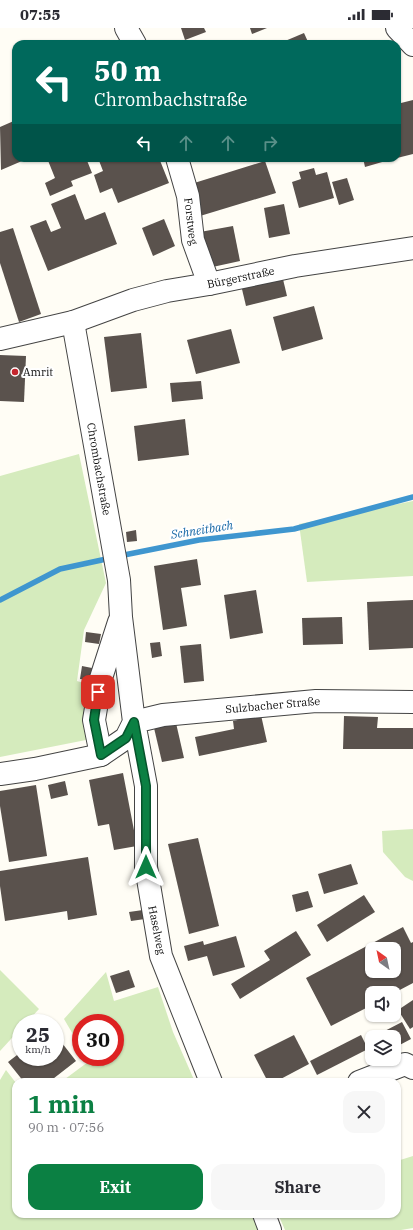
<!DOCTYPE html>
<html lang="en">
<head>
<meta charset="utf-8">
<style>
  :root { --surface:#fff; --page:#f7f7f7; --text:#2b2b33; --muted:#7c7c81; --accent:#0b8043 }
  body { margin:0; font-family:"IBM Plex Serif",serif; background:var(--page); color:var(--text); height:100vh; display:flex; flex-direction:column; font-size:15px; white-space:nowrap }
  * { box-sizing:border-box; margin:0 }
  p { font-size:13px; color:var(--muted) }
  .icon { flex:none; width:22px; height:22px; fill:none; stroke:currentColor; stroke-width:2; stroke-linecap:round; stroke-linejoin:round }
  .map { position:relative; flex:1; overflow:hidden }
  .panel { position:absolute; left:12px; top:1050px; width:389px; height:140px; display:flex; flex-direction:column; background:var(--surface); border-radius:12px; box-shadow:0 1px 3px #0004 }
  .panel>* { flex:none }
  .top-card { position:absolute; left:12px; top:12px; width:389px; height:122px; border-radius:12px; box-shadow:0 1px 3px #0004; background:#00695c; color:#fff; overflow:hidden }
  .needle { width:26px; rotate:327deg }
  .tools { position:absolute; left:365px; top:914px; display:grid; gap:8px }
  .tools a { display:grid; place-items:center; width:36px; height:36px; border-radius:8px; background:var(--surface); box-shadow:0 1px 3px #0004; font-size:20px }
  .speed { position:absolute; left:12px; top:986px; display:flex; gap:8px; font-size:20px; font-weight:700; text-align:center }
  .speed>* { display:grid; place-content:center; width:52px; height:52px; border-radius:50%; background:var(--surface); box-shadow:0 1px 3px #0004; line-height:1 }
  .speed small { font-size:10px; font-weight:400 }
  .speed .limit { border:6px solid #d22; background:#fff; color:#111 }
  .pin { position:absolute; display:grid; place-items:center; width:34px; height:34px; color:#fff; margin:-17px; border-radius:8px; box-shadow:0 2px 6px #0006 }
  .me { position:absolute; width:44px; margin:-22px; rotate:0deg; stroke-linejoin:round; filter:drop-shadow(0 0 3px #0008) }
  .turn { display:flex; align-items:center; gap:14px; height:84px; padding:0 16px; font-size:18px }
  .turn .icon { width:52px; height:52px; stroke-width:2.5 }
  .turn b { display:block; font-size:28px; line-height:34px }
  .lanes { display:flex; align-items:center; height:38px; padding:0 16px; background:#0003; justify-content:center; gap:20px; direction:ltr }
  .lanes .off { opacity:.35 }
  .round { display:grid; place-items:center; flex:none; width:42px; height:42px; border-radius:12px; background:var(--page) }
  .overview { display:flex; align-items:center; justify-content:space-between; height:68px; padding:0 16px }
  h1 { font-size:24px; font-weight:700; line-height:30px; color:var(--accent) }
  .primary-button { display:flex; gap:8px; margin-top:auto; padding:8px 16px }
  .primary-button a { flex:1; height:46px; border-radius:12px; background:var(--accent); color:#fff; font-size:16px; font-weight:700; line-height:46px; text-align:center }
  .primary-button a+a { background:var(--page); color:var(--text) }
  .status { display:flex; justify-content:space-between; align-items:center; height:28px; padding:0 20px; background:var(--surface); direction:ltr }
  .status svg { height:11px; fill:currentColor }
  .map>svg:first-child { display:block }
  .green { fill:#d5ebbd }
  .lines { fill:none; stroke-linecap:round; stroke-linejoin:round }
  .stream { stroke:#3f96cf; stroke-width:5.5 }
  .building { fill:#5a524d; fill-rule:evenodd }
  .minor-casing { stroke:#444; stroke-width:24 }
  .minor { stroke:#fff; stroke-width:22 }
  .route-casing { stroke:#07532c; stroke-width:10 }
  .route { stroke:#0b8043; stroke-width:7 }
  .poi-dot { fill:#c4262e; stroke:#fff; stroke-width:1.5 }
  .labels { text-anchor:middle; stroke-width:4; stroke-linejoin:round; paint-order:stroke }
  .street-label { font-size:11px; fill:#111; stroke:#fff }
  .poi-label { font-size:11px; fill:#111; stroke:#fff; text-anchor:start }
  .water-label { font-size:12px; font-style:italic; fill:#1768a6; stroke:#fff }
</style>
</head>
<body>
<div class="status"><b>07:55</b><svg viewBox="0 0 49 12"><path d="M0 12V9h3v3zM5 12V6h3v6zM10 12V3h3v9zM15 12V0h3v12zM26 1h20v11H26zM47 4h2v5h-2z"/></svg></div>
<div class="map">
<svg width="413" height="1202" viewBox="0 0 413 1202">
  <rect width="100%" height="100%" fill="#fffdf5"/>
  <g class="green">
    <path d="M79 426 106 555 84 602 77 653 90 657 86 712 0 729V448Z"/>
    <path d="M413 473V548L307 554 299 496Z"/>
    <path d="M413 801V853L405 849 383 824 382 803Z"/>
    <path d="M0 942 39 981 26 995H21V1000L0 1023Z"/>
    <path d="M106 944 114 973 158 959 173 1004 195 1054H61L88 1034 86 1029H115V995H81V1020L64 991Z"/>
    <path d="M6 1042 16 1055V1186H255L260 1202H0V1052Z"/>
    <path d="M413 1128V1200L401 1202H285L278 1186H397V1133Z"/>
  </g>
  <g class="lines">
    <g class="stream">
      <path d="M119 528 199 512 294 501 413 469"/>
      <path d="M0 572 60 541 111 530"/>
    </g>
  </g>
  <g class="building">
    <path d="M181 0H204L206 4 185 12Z"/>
    <path d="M250 0H267L252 6Z"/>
    <path d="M304 5 309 16H278Z"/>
    <path d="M413 72V126L397 130V76Z"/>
    <path d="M16 92V130H29L1 142 0 99Z"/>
    <path d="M47 130H86L92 145 71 153 73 158 50 168 45 155 55 150Z"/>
    <path d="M98 130H143L144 134 159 130 169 155 118 175 112 160 100 165 94 147 103 143Z"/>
    <path d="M363 130H396L365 139Z"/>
    <path d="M265 133 276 165 200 188 191 156Z"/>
    <path d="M314 140 316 147 327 144 334 170 299 180 292 154 301 151 299 144Z"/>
    <path d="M347 150 354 172 339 177 332 154Z"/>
    <path d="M75 166 85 192 105 184 117 216 48 243 30 198 46 192 51 204 61 200 51 176Z"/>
    <path d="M284 176 290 206 269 210 264 180Z"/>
    <path d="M164 191 175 218 153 228 142 200Z"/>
    <path d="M233 198 240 233 208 240 200 204Z"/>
    <path d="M13 200 41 286 19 294 0 235V204Z"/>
    <path d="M282 247 287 268 246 278 241 257Z"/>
    <path d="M314 278 323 311 282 323 273 289Z"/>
    <path d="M231 301 240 335 196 346 187 312Z"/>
    <path d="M141 305 147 360 111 364 104 309Z"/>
    <path d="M0 327 26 328 24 374 0 373Z"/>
    <path d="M201 353 203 371 172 374 170 355Z"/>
    <path d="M185 391 189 427 138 433 134 398Z"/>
    <path d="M136 502 137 513 127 514 126 504Z"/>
    <path d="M197 531 201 557 181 560 187 598 163 602 154 538Z"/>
    <path d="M256 562 263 605 230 611 224 567Z"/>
    <path d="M413 572V620L369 622 367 574Z"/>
    <path d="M342 589 343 616 303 617 302 590Z"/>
    <path d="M86 604 101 606 99 616 85 614Z"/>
    <path d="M160 614 162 628 152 630 150 615Z"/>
    <path d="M201 616 204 653 184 655 180 618Z"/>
    <path d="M82 638 92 640 90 653 80 651Z"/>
    <path d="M261 687 267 714 199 728 195 709 234 701 233 693Z"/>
    <path d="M344 688 378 689 377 700H413V721H343Z"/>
    <path d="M176 695 184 730 162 734 154 700Z"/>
    <path d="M123 745 137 818 114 822 109 796 98 798 89 752Z"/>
    <path d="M65 753 68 767 51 771 48 757Z"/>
    <path d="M36 757 47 828 9 834 0 778V763Z"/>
    <path d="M198 810 219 898 189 906 168 816Z"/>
    <path d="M88 829 97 887 68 892 67 883 5 893 0 858V843Z"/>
    <path d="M351 836 358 856 324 866 318 846Z"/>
    <path d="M308 863 313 879 296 884 292 867Z"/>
    <path d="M364 867 375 884 327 914 317 897Z"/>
    <path d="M143 882 145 891 131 893 129 884Z"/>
    <path d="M403 899 411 915 413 914V955L394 965H372V977L331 998 306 950ZM372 921H394V943H372Z"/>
    <path d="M296 903 311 927 240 971 231 956 270 932 264 923Z"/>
    <path d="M236 908 245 939 213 948 207 928 188 933 184 918 203 913 204 917Z"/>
    <path d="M129 942 135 959 116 965 110 948Z"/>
    <path d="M413 972V999L410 1001 398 982Z"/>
    <path d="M402 994 411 1011 394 1020V1009H378L377 1007Z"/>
    <path d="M55 1006 76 1033 49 1054H24L8 1034 21 1024V1029H55Z"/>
    <path d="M294 1007 309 1036 275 1054H268L254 1027Z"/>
    <path d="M361 1007 368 1021 317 1047 310 1033Z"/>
  </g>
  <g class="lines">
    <defs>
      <g id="minor">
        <path d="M126 0 135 16"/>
        <path d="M397 0 413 17"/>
        <path id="s1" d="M177 130 188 168 193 212 209 256"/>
        <path id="s2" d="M0 311 73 294 133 272 167 263 209 256 295 238 413 220"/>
        <path d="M101 727 94 692 101 650 119 594"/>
        <path d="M0 746 35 741 101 727 126 710 134 694 121 589 119 552 73 294"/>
        <path id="s3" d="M211 1054 161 928 146 839V758L134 694 163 687 316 673 413 674"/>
        <path d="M359 1054 405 1036 413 1040"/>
        <path d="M264 1186 270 1202"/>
      </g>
    </defs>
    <use href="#minor" class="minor-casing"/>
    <use href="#minor" class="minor"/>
  </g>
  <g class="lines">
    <defs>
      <path id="route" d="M98 664 94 692 101 727 126 710 134 694 146 758V839"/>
    </defs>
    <use href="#route" class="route-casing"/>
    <use href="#route" class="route"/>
  </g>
  <circle class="poi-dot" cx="15" cy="344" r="4"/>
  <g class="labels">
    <g class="street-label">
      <text dy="4" stroke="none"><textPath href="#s1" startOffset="65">Forstweg</textPath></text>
      <text dy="4" stroke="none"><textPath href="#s2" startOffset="249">Bürgerstraße</textPath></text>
      <text transform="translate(99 441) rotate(80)" y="4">Chrombachstraße</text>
      <text dy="4" stroke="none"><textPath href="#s3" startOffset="512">Sulzbacher Straße</textPath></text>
      <text transform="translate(157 902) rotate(79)" y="4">Haselweg</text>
    </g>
    <g class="poi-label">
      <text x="23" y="348">Amrit</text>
    </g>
    <g class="water-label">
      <text transform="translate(202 502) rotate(-9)" y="4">Schneitbach</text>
    </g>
  </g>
</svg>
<div class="tools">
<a><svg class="needle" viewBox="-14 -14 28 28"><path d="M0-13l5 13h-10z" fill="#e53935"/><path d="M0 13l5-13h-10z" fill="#7c7c81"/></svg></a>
<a><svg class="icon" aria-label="sound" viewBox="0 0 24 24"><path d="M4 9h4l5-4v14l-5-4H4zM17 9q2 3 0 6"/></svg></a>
<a><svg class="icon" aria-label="layers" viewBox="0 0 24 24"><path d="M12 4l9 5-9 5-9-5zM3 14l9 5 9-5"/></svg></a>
</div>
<div class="speed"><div>25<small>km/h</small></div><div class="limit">30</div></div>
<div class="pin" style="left:98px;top:664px;background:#d93025"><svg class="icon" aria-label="arrive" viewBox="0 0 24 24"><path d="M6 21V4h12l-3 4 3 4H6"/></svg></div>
<svg class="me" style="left:146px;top:839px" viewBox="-20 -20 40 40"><path d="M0-17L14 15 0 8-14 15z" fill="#0b8043" stroke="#fff" stroke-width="4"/></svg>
<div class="top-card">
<div class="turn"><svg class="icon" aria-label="left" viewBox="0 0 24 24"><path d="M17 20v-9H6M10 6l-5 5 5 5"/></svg><div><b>50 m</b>Chrombachstraße</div></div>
<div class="lanes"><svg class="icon" aria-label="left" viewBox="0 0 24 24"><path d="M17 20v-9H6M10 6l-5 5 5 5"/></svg><svg class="icon off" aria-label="ahead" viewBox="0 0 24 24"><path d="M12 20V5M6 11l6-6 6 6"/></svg><svg class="icon off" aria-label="ahead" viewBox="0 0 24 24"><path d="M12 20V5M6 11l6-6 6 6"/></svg><svg class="icon off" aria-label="right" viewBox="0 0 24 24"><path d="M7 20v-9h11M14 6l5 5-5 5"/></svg></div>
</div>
<section class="panel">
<div class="overview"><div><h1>1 min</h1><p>90 m · 07:56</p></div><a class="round"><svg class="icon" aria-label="close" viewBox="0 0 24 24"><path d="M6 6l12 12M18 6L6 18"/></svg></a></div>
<div class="primary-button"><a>Exit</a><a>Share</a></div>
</section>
</div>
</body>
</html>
